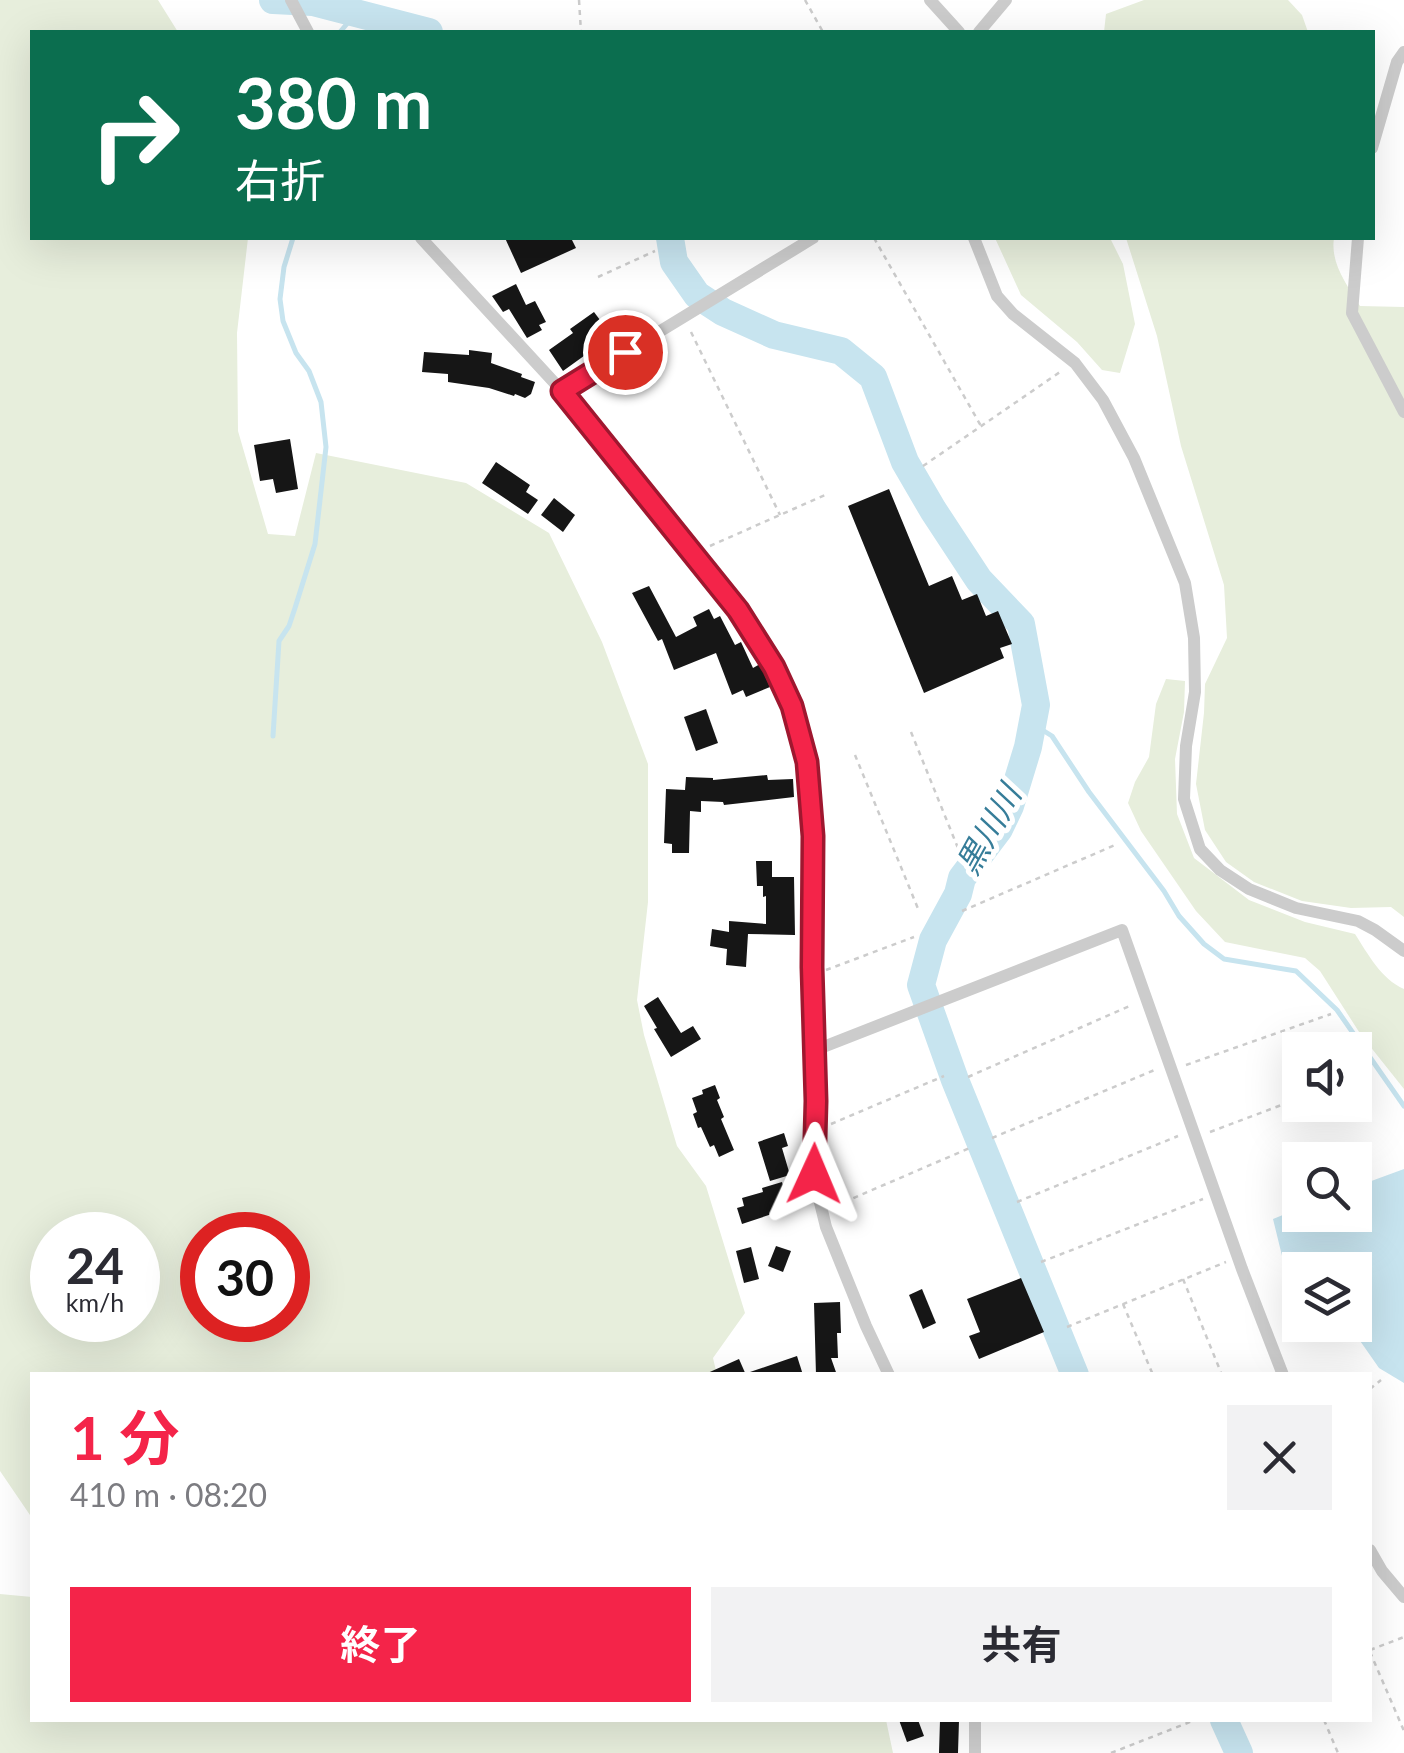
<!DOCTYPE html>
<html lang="ja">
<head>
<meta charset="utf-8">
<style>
  :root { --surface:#fff; --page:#f2f2f3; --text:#2b2b33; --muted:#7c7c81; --accent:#f42449 }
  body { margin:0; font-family:Lato,"Noto Sans JP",sans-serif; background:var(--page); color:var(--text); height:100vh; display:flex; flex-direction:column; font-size:38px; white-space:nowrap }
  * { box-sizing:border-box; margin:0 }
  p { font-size:32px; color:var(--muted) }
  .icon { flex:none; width:55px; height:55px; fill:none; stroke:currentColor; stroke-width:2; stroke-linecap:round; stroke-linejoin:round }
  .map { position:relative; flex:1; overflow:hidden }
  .sheet { position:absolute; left:30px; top:1372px; width:1342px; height:350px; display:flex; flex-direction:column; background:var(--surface); border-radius:0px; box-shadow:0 10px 40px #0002 }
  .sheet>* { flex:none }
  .hud { position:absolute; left:30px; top:30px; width:1345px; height:210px; border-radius:0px; box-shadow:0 10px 40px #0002; background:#0b6e4f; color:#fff; overflow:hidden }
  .buttons { position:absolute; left:1282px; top:1032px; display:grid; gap:20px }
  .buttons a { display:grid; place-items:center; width:90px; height:90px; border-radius:0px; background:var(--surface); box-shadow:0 10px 40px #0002; font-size:50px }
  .speed { position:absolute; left:30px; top:1212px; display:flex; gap:20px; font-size:50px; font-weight:700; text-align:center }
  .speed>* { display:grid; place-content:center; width:130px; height:130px; border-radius:50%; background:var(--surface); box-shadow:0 10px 40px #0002; line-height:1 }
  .speed small { font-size:25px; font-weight:400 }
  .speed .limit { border:15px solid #d22; background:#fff; color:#111 }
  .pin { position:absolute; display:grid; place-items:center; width:85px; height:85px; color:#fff; margin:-42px; border:5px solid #fff; border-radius:50%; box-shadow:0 2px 10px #0007 }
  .me { position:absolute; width:110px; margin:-55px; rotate:1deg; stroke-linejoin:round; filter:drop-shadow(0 0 8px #0008) }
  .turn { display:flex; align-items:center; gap:35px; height:210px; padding:0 40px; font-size:45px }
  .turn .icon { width:130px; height:130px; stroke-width:2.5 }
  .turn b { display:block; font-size:70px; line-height:85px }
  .round { display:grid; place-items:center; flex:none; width:105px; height:105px; border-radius:0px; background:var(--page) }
  .summary { display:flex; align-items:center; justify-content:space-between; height:170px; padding:0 40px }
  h1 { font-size:60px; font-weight:700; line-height:75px; color:var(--accent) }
  .cta { display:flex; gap:20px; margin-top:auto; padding:20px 40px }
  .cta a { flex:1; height:115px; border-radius:0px; background:var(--accent); color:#fff; font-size:40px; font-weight:700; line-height:115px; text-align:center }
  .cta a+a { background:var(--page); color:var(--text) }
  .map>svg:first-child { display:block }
  .green { fill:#e7eedc; fill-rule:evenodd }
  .water { fill:#c7e4ef }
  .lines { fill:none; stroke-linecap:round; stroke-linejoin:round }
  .stream { stroke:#c7e4ef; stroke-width:5 }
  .river { stroke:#c7e4ef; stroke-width:28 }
  .building { fill:#161616 }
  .path { stroke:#ccc; stroke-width:2.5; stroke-dasharray:5 5; stroke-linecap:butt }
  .minor { stroke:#ccc; stroke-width:12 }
  .route-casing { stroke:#9f172f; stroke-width:25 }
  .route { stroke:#f42449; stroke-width:18 }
  .labels { text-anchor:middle; stroke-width:10; stroke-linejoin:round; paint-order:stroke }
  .water-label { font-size:32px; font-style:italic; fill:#367d99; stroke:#fff }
</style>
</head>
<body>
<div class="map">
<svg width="1404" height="1753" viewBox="0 0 1404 1753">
  <rect width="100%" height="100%" fill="#fff"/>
  <g class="green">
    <path d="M0 0H158L178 32H32V238H248L237 333 238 431 268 534 295 536 316 453 466 483 549 533 602 642 648 764V902L637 1000 644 1035 677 1146 706 1186 745 1313 713 1358 717 1375H32V1549V1518L0 1471ZM52 1235H138V1320H52ZM202 1235H288V1320H202Z"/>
    <path d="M1144 0H1288L1302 15 1308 32H1104L1106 14Z"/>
    <path d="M995 238H1110L1123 264 1135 324 1120 373 1102 370 1077 342 1021 295Z"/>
    <path d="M1126 238H1334C1330 263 1347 285 1360 306L1404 307V917L1391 907 1351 908 1302 901 1254 882 1226 862 1205 830 1196 784 1204 713 1205 684 1227 638 1224 585 1181 446 1157 336Z"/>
    <path d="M1166 679 1185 681 1184 712 1175 759 1177 814 1194 858 1249 900 1305 922 1355 934C1368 954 1381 979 1404 989V1089L1361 1035 1320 971 1305 958 1225 942 1196 911 1141 831 1128 803 1135 782 1149 757 1156 704Z"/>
    <path d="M0 1594 32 1597V1720H886L893 1753H0Z"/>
  </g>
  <path class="water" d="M1404 1169V1383L1379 1368 1349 1325H1355V1270H1300L1285 1268 1273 1219 1300 1208V1215H1355V1187Z"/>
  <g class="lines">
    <g class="stream">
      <path d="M340 32 357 12"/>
      <path d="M1033 726H1036L1052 736 1089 792 1164 891 1179 916 1204 944 1224 959 1296 971 1337 1010 1404 1106"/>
      <path d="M273 736 279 641 289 626 295 608 315 544 326 447 321 402 309 371 296 353 283 321 280 299 284 267 293 238"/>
    </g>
    <g class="river">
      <path d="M273 0 313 2 429 32"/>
      <path d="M670 238 674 262 697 295 723 312 774 335 841 351 873 377 905 462 933 510 979 580 1021 624 1036 705 1028 747 1010 806 999 829 962 878 958 894 933 940 921 985 955 1080 1075 1375"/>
      <path d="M1224 1720 1239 1753"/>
    </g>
  </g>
  <g class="building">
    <path d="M505 238H571L576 248 521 273Z"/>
    <path d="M516 284 526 305 535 301 546 322 539 325 542 330 527 338 509 309 503 312 492 296Z"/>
    <path d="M594 312 618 344 593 360 588 353 563 371 549 350 573 333 570 329Z"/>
    <path d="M469 350 492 353 491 363 522 374 521 377 535 382 531 394 525 398 515 394 514 396 489 388 448 382V374L422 372 424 352 469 355Z"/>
    <path d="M290 439 298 489 276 493 273 479 260 481 254 445Z"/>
    <path d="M496 462 530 485 526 492 538 500 528 514 482 483Z"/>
    <path d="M889 489 929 586 952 576 962 600 977 594 986 616 998 611 1012 644 1000 648 1004 658 924 693 848 506Z"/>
    <path d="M554 498 575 515 563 532 541 515Z"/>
    <path d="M649 586 676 637 697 626 693 617 709 609 714 619 720 616 735 645 741 642 753 668 760 664 770 687 746 697 743 690 732 695 716 653 674 670 662 639 658 641 632 593Z"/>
    <path d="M706 709 718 743 696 751 684 717Z"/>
    <path d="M767 775 768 780 793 779 794 797 724 805 723 802 701 801V812L690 811 689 853H672V844L664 843 666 789 685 790 686 777 713 778V780Z"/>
    <path d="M756 861H772V877H794L795 935 748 934 746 967 726 965 727 949 710 946 712 929 729 932V921L766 924V896L763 897V886H757Z"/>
    <path d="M658 997 681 1033 693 1026 701 1039 671 1057 654 1029 657 1028 644 1006Z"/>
    <path d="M715 1085 720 1098 717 1100 724 1117 721 1119 734 1150 719 1157 714 1145 710 1147 701 1127 698 1128 693 1114 697 1112 692 1098 703 1094 702 1090Z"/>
    <path d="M784 1133 788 1146 782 1148 790 1175 770 1181 758 1142Z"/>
    <path d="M782 1182 789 1205 781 1207V1211L742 1224 737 1208 744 1206 742 1198 763 1192 762 1188Z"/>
    <path d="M776 1246 791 1251 783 1272 768 1266Z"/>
    <path d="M751 1247 759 1279 744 1283 736 1251Z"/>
    <path d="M1021 1278 1044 1332 979 1359 969 1336 980 1332 967 1299Z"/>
    <path d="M922 1289 936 1323 923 1329 909 1295Z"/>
    <path d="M840 1302 841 1333H837L838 1358H831L837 1375H816L814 1303Z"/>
    <path d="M797 1356 803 1375H747V1373Z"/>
    <path d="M739 1359 746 1375H703Z"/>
    <path d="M899 1720H918L924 1736 907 1742Z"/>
    <path d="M940 1720H959L958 1753H939Z"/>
  </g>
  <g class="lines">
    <g class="path">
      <path d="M579 0 581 32"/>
      <path d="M805 0 823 32"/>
      <path d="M690 31 691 32"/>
      <path d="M874 238 981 426"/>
      <path d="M598 277 655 251"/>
      <path d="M691 332 780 515"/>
      <path d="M923 466 1060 372"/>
      <path d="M710 546 825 495"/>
      <path d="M911 732 962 858"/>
      <path d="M855 755 919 911"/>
      <path d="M962 911 1115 845"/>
      <path d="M826 970 914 937"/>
      <path d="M1186 1065 1331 1014"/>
      <path d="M968 1077 1132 1005"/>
      <path d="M1355 1077 1368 1072"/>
      <path d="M831 1124 944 1076"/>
      <path d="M1210 1132 1300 1098"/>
      <path d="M992 1138 1157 1069"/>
      <path d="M1017 1202 1178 1136"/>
      <path d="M835 1206 972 1147"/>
      <path d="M1041 1262 1203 1199"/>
      <path d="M1183 1279 1222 1375"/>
      <path d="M1123 1304 1153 1375"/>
      <path d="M1067 1327 1226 1262"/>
      <path d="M1370 1389 1381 1380"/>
      <path d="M1370 1650 1404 1637"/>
      <path d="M1370 1652 1404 1731"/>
      <path d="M1324 1720 1338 1753"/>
      <path d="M1111 1753 1195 1720"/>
    </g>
    <g class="minor">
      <path d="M291 0 308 32"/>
      <path d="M930 0 959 32"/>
      <path d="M979 32 1006 0"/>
      <path d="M1372 148 1397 62 1404 52"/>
      <path d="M421 238 562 391 738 610 774 667 792 706 807 762 813 836 812 967 816 1101 813 1174 826 1227 866 1326 889 1375"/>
      <path d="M974 238 997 296 1013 314 1075 363 1103 400 1134 458 1185 583 1194 638 1195 692 1186 746 1184 799 1200 849 1220 870 1249 889 1296 908 1358 921 1375 930 1404 951"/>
      <path d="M1358 238 1352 313 1404 412"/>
      <path d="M562 391 813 238"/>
      <path d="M813 1051 1122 930 1242 1269 1283 1375"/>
      <path d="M1370 1550 1382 1571 1404 1597"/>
      <path d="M975 1753V1720"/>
    </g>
  </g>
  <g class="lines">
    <defs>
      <path id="route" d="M625 352 562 391 738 610 774 667 792 706 807 762 813 836 812 967 816 1101 814 1174"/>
    </defs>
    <use href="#route" class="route-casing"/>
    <use href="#route" class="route"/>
  </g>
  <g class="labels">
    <g class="water-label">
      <text transform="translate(989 830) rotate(-61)" y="11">黒川川</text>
    </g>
  </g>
</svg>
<div class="buttons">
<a><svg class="icon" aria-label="sound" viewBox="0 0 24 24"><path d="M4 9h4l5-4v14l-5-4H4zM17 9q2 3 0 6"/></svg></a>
<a><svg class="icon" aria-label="search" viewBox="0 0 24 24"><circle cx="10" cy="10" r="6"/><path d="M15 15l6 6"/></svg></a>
<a><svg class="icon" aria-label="layers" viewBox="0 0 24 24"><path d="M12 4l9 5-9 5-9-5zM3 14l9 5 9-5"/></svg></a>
</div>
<div class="speed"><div>24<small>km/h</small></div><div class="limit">30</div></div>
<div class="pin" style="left:625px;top:352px;background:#d93025"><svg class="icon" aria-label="arrive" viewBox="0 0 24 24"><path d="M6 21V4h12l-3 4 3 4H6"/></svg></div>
<svg class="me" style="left:814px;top:1174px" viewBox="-20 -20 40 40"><path d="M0-17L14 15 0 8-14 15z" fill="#f42449" stroke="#fff" stroke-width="4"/></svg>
<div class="hud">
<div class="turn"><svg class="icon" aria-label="right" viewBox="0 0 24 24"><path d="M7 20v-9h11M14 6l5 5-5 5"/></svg><div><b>380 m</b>右折</div></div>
</div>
<section class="sheet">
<div class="summary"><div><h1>1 分</h1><p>410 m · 08:20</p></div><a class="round"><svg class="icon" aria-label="close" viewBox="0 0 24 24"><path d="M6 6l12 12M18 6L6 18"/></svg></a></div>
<div class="cta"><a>終了</a><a>共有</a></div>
</section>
</div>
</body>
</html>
